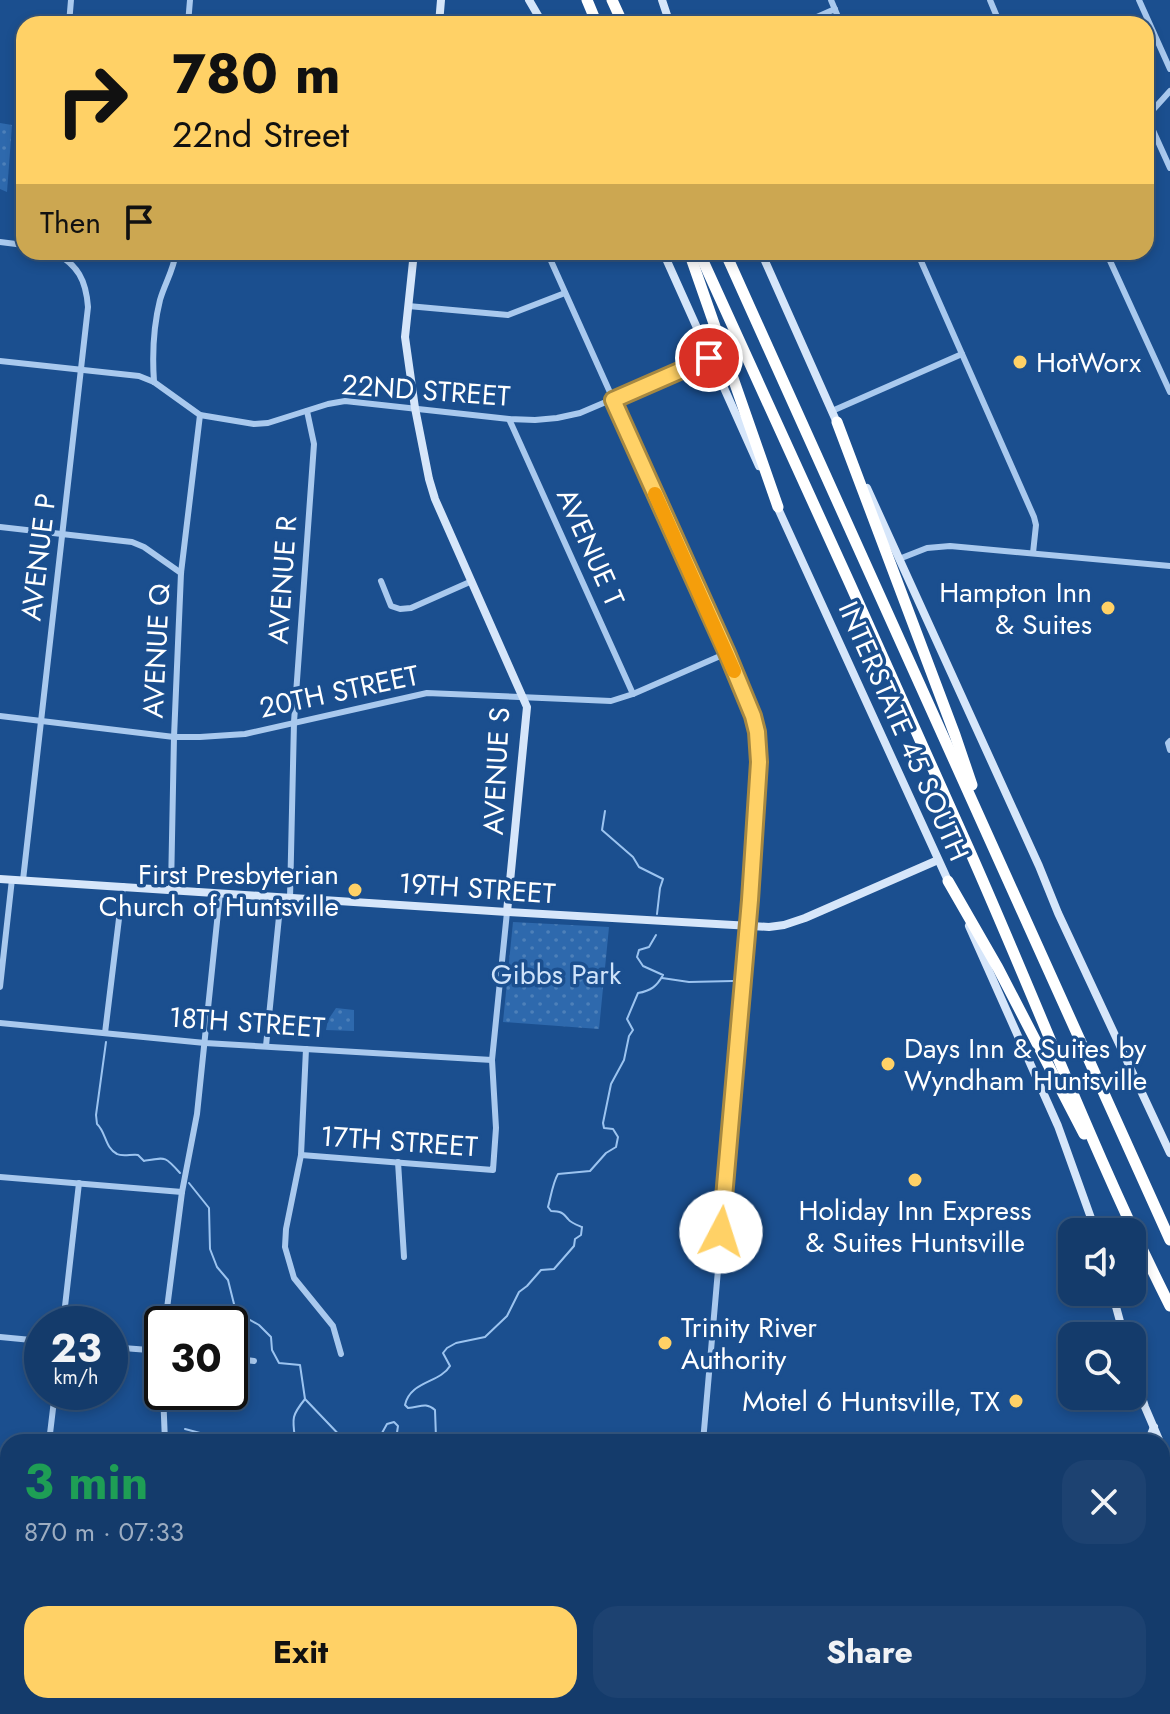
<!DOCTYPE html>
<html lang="en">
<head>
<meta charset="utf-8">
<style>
  :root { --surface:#143b6b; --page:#1d4271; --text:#f1f3f6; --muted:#9dadc1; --line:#33557e; --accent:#ffd166 }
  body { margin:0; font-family:Jost,sans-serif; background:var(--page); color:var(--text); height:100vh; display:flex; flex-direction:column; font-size:30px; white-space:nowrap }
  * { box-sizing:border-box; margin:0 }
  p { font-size:26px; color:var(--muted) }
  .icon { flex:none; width:44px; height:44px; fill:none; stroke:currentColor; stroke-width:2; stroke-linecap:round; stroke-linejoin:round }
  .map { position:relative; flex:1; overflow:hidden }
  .sheet { position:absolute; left:0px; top:1434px; width:1170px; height:280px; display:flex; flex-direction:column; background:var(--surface); border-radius:24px 24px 0 0; box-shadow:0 4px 12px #0003,0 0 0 2px var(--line) }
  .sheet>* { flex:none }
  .banner { position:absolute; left:16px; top:16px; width:1138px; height:244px; border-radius:24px; box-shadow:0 4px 12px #0003,0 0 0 2px var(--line); background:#ffd166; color:#111; overflow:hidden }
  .fabs { position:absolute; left:1058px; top:1218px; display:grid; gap:16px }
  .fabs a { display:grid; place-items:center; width:88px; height:88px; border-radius:16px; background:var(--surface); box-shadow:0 4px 12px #0003,0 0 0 2px var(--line); font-size:40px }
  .speed { position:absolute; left:24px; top:1306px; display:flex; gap:16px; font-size:40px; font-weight:700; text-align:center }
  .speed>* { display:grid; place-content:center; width:104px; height:104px; border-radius:50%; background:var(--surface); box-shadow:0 4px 12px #0003,0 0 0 2px var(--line); line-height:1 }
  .speed small { font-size:20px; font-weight:400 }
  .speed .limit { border:4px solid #111; border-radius:12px; background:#fff; color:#111 }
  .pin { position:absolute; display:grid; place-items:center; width:68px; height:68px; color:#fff; margin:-34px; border:4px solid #fff; border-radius:50%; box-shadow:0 2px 8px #0007 }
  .me { position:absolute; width:88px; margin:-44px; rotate:5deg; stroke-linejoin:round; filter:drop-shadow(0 0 6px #0008) }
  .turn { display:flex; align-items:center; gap:28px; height:168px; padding:0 24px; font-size:36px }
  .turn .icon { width:104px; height:104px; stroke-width:2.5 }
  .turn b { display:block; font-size:56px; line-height:68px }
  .then { display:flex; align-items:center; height:76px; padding:0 24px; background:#0003; gap:16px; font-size:30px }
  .round { display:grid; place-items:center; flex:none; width:84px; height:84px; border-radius:24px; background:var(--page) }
  .headline { display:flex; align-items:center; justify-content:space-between; height:136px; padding:0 24px }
  h1 { font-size:48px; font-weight:700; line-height:60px; color:#1e9e55 }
  .cta { display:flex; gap:16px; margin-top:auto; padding:16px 24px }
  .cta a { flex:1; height:92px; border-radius:24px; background:var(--accent); color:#111; font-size:32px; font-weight:700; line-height:92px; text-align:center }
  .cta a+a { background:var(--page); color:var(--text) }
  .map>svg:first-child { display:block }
  .grass { fill:url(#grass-dots) }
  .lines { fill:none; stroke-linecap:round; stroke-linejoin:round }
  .stream { stroke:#9cc4f0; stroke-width:2 }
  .street { stroke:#a9c9ee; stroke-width:6 }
  .secondary { stroke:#d6e6fa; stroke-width:8 }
  .primary { stroke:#f0f6ff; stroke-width:9 }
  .highway { stroke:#fff; stroke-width:11 }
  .route-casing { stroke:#a68842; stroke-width:20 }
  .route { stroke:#ffd166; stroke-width:14 }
  .slow { stroke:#f59e0b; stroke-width:14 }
  .poi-dot { fill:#ffd166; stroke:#1b4f8f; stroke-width:3 }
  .labels { text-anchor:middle; stroke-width:7; stroke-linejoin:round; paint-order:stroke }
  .poi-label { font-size:28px; fill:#fff; stroke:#1b4f8f; text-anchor:start }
  .street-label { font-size:28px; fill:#fff; stroke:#1b4f8f }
  .park-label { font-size:28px; fill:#cfe3fa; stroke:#1b4f8f }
</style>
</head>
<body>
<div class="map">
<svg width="1170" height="1714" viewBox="0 0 1170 1714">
  <defs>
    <pattern id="grass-dots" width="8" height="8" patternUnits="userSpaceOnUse" patternTransform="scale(2)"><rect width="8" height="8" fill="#2e69ad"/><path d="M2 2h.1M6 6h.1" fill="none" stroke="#4d80b9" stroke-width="1.8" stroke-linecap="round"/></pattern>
  </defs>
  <rect width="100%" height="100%" fill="#1b4f8f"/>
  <g class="grass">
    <path d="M0 123 12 125 7 192 0 189Z"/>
    <path d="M513 922 609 927 599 1029 503 1022Z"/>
    <path d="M336 1008 354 1010V1031L326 1030 328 1020Z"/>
  </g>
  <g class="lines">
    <g class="stream">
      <path d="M605 811 602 830 633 857 639 867 663 879 660 888 657 914"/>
      <path d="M662 978 689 982 733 981"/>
      <path d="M106 1042 96 1115 97 1124C106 1132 105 1148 117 1154 122 1157 132 1154 138 1155L144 1161C166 1157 165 1156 180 1173"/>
      <path d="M189 1183 209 1208 210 1249 217 1267 228 1280 236 1312 259 1325 271 1337 272 1350 279 1363 300 1365 305 1399"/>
      <path d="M185 1429 200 1433 218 1442"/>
      <path d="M241 1442H258"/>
      <path d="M292 1442 295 1438C292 1418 292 1415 305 1399L346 1442"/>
      <path d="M382 1442V1433L387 1424 394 1422 398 1426 396 1439 405 1442"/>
      <path d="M432 1442 436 1438 435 1410C425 1401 419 1408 408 1408L405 1405C410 1381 440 1383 450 1366L443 1353 447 1348 456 1343 485 1337 507 1316 519 1292 527 1286 541 1270 554 1269 574 1246 575 1239 581 1235 582 1227C577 1225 571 1223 568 1219 563 1213 561 1211 551 1211L548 1207C551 1196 553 1182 558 1174L590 1171 606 1153 616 1147 618 1137 613 1129 604 1128 603 1123 611 1084 624 1060 629 1036 633 1030 627 1019 638 993C651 991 657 986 663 975L643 966 637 957 639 950 649 947 656 935"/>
      <path d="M199 1714 202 1706"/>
    </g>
    <g class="street">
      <path d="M831 0 841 24"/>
      <path d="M990 0 1000 24"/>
      <path d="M1139 0 1170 69"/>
      <path d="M69 24 71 0"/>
      <path d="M188 24 190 0"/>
      <path d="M801 24 835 9"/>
      <path d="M1170 91 1152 111 1151 126 1170 168"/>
      <path d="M0 242 24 245"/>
      <path d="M547 252 727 653 753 716 757 732 759 762 748 926 703 1442"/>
      <path d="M917 252 1034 517 1036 525 1033 553"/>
      <path d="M1106 252 1170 392"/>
      <path d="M408 306 508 315 565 293"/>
      <path d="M0 361 139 376 154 382 200 415 254 424 268 423 328 404 345 401 509 419 535 420 557 418 580 413 709 358"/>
      <path d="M154 382C152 353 153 328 160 300 165 283 174 269 176 252"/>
      <path d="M832 411 962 354"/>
      <path d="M509 419 633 694"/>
      <path d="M0 527 132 542 144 547 181 573"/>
      <path d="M899 559 927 548 950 546 1170 566"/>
      <path d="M381 581 391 606 400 609 411 608 472 581"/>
      <path d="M0 716 174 737H200L245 734 427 693 611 701 633 694 727 653"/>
      <path d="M1170 741 1168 743 1170 750"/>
      <path d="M23 880 88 307C86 280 78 265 54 252"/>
      <path d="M171 889 174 737 181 573 200 415"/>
      <path d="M290 898 294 722 314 444 307 411"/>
      <path d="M0 987 12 879"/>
      <path d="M0 1023 205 1043 492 1060"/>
      <path d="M105 1033 123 886"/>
      <path d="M266 1046 281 897"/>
      <path d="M306 1049 301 1155 286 1229 285 1247 294 1278 333 1326 341 1354"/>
      <path d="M301 1155 493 1170 496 1128 492 1060 507 912"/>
      <path d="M398 1162 404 1257"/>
      <path d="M0 1177 182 1192"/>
      <path d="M63 1324 79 1183"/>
      <path d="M165 1324 182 1192 197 1114 220 893"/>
      <path d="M0 1337 42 1341"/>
      <path d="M110 1347 162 1351"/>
      <path d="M230 1358 254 1361"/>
      <path d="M163 1392 165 1442"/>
      <path d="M49 1442 55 1392"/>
      <path d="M0 1529 8 1530"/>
      <path d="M0 1640H8"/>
      <path d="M929 1706 930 1714"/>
      <path d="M810 1711 867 1706"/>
      <path d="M54 1714V1706"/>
      <path d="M1120 1714V1706"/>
    </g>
    <g class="secondary">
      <path d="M529 0 543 24"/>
      <path d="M662 0 670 24"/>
      <path d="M439 24 441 0"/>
      <path d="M414 252 405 337 415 408 429 479 435 499 527 707 507 912"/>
      <path d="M663 252 759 466"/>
      <path d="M761 252 838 425"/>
      <path d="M867 488 1039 866 1058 913 1170 1153"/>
      <path d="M776 504 950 885"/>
      <path d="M0 879 507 912 769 927 784 925 805 918 938 860"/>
      <path d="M969 926 1058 1126 1096 1232"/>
      <path d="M1112 1292 1124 1336"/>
      <path d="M1132 1365 1145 1407 1160 1442"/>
      <path d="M1148 1442 1154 1427"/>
      <path d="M1162 1447 1170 1467"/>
      <path d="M1162 1477C1165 1486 1167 1495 1162 1503"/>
      <path d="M714 1706 715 1714"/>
    </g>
    <g class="primary">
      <path d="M1162 1515 1170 1514"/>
      <path d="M1162 1531 1170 1530"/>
      <path d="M315 1714 328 1706"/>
    </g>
    <g class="highway">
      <path d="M587 0 597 24"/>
      <path d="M612 0 623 24"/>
      <path d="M689 252 778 507"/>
      <path d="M699 252C789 450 880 648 968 847 1036 1000 1095 1157 1170 1306"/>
      <path d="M725 252 1170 1240"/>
      <path d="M837 422 955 735 972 785"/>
      <path d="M948 881 998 968 1084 1134"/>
    </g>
  </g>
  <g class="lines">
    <defs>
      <path id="route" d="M709 358 613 400 727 653 753 716 757 732 759 762 750 900 721 1232"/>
    </defs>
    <use href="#route" class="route-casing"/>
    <use href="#route" class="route"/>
    <path class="slow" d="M655 494 734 671"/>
  </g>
  <g class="poi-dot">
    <circle cx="1020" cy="362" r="8"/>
    <circle cx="1108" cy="608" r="8"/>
    <circle cx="355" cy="890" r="8"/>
    <circle cx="888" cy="1064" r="8"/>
    <circle cx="915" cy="1180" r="8"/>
    <circle cx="665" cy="1343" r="8"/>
    <circle cx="1016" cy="1401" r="8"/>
  </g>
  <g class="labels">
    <g class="poi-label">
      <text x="1036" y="372">HotWorx</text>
      <text x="1092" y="602" text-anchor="end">Hampton Inn<tspan x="1092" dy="32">&amp; Suites</tspan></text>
      <text x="339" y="884" text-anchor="end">First Presbyterian<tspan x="339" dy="32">Church of Huntsville</tspan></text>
      <text x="904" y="1058">Days Inn &amp; Suites by<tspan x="904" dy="32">Wyndham Huntsville</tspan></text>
      <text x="915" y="1220" text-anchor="middle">Holiday Inn Express<tspan x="915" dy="32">&amp; Suites Huntsville</tspan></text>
      <text x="681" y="1337">Trinity River<tspan x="681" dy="32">Authority</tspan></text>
      <text x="1000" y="1411" text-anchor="end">Motel 6 Huntsville, TX</text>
    </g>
    <g class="street-label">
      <text transform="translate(426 390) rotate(4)" y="10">22ND STREET</text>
      <text transform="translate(591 547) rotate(66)" y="10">AVENUE T</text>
      <text transform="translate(38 557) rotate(-83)" y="10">AVENUE P</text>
      <text transform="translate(282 580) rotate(-86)" y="10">AVENUE R</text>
      <text transform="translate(156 651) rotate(-87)" y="10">AVENUE Q</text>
      <text transform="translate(339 691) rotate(-12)" y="10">20TH STREET</text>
      <text transform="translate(904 731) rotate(66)" y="10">INTERSTATE 45 SOUTH</text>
      <text transform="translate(496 771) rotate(-87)" y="10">AVENUE S</text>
      <text transform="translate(477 888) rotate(4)" y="10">19TH STREET</text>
      <text transform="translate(247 1022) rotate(4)" y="10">18TH STREET</text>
      <text transform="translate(399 1141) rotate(4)" y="10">17TH STREET</text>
    </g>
    <g class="park-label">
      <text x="556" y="984">Gibbs Park</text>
    </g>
  </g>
</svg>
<div class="fabs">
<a><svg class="icon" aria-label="sound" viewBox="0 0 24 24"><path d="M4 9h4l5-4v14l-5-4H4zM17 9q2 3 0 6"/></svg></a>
<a><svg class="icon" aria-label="search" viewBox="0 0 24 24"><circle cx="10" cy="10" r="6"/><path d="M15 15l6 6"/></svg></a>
</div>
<div class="speed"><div>23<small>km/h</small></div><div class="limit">30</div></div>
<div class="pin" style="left:709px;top:358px;background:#d93025"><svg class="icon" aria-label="arrive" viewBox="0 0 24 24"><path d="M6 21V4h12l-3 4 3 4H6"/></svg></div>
<svg class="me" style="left:721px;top:1232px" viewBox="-20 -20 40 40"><circle r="19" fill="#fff"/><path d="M0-13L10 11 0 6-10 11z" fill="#ffd166"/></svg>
<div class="banner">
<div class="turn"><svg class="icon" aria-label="right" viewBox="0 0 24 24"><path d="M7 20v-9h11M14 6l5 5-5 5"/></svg><div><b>780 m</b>22nd Street</div></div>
<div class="then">Then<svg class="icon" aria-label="arrive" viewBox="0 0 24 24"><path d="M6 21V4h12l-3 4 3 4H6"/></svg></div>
</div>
<section class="sheet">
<div class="headline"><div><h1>3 min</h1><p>870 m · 07:33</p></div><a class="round"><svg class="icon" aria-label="close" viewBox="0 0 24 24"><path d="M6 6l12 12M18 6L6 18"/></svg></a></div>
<div class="cta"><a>Exit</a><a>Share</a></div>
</section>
</div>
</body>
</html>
